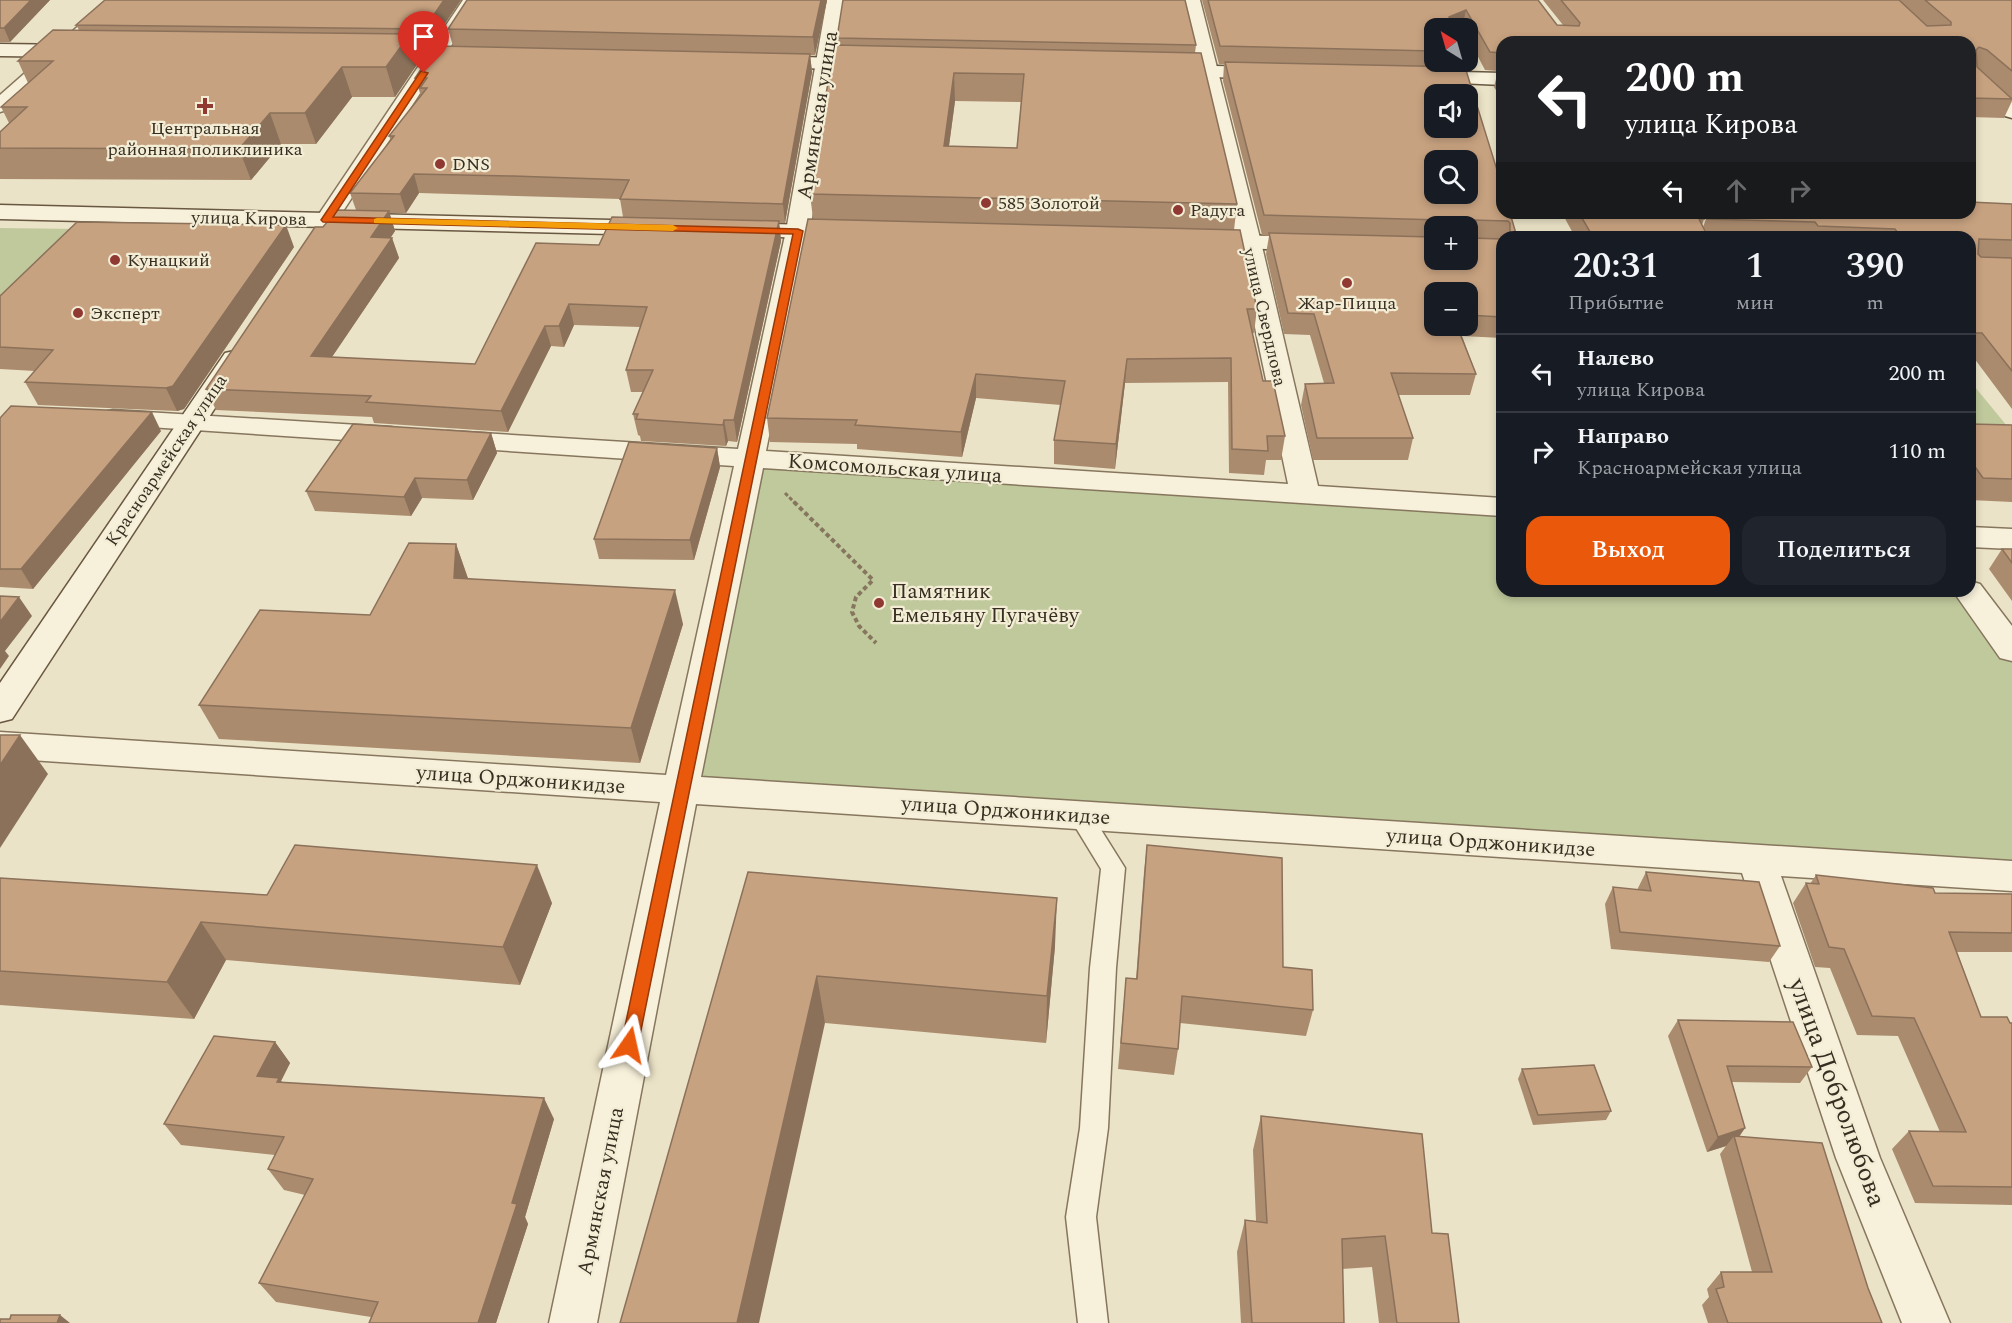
<!DOCTYPE html>
<html lang="ru">
<head>
<meta charset="utf-8">
<style>
  :root { --surface:#171b24; --page:#20242c; --text:#f1f3f6; --muted:#9ea1a6; --line:#363941; --accent:#ea580c }
  body { margin:0; font-family:Spectral,serif; background:var(--page); color:var(--text); height:100vh; display:flex; flex-direction:column; font-size:22px; white-space:nowrap }
  * { box-sizing:border-box; margin:0 }
  p { font-size:20px; color:var(--muted) }
  .icon { flex:none; width:33px; height:33px; fill:none; stroke:currentColor; stroke-width:2; stroke-linecap:round; stroke-linejoin:round }
  .map { position:relative; flex:1; overflow:hidden }
  .panel { position:absolute; left:1496px; top:231px; width:480px; height:366px; display:flex; flex-direction:column; background:var(--surface); border-radius:18px; box-shadow:0 3px 9px #0003 }
  .panel>* { flex:none }
  .top-card { position:absolute; left:1496px; top:36px; width:480px; height:183px; border-radius:18px; box-shadow:0 3px 9px #0003; background:#202124; color:#fff; overflow:hidden }
  .needle { width:39px; rotate:323deg }
  .buttons { position:absolute; left:1424px; top:18px; display:grid; gap:12px }
  .buttons a { display:grid; place-items:center; width:54px; height:54px; border-radius:12px; background:var(--surface); box-shadow:0 3px 9px #0003; font-size:30px }
  .pin { position:absolute; display:grid; place-items:center; width:51px; height:51px; color:#fff; margin:-62px -26px; border-radius:50% 50% 50% 0; rotate:-45deg; box-shadow:0 0 6px #0007 }
  .pin .icon { rotate:45deg }
  .me { position:absolute; width:66px; margin:-33px; rotate:11deg; stroke-linejoin:round; filter:drop-shadow(0 0 4px #0008) }
  .turn { display:flex; align-items:center; gap:21px; height:126px; padding:0 30px; font-size:27px }
  .turn .icon { width:78px; height:78px; stroke-width:2.5 }
  .turn b { display:block; font-size:42px; line-height:51px }
  .lanes { display:flex; align-items:center; height:57px; padding:0 30px; background:#0003; justify-content:center; gap:30px; direction:ltr }
  .lanes .off { opacity:.35 }
  .eta { display:flex; justify-content:space-evenly; align-items:center; height:102px; text-align:center }
  .eta b { font-size:36px; font-weight:600; line-height:42px }
  .primary-button { display:flex; gap:12px; margin-top:auto; padding:12px 30px }
  .primary-button a { flex:1; height:69px; border-radius:18px; background:var(--accent); color:#fff; font-size:24px; font-weight:600; line-height:69px; text-align:center }
  .primary-button a+a { background:var(--page); color:var(--text) }
  ul { padding:0; list-style:none }
  li { display:flex; align-items:center; gap:18px; height:78px; padding:0 30px; border-top:2px solid var(--line) }
  li div { flex:1 }
  li b { display:block; font-size:22px }
  li em { font-style:normal }
  .map>svg:first-child { display:block }
  .green { fill:#c0c99c }
  .lines { fill:none; stroke-linecap:round; stroke-linejoin:round }
  .lane-casing { stroke:#86765e; stroke-width:3 }
  .street-casing { stroke:#86765e; stroke-width:3 }
  .secondary-casing { stroke:#685741; stroke-width:3 }
  .path-far1 { stroke:#86765e; stroke-width:3; stroke-dasharray:4 2; stroke-linecap:butt }
  .path { stroke:#86765e; stroke-width:4; stroke-dasharray:4.5 3; stroke-linecap:butt }
  .lane { fill:#f7f0da; fill-rule:evenodd }
  .street { fill:#f7f0da; fill-rule:evenodd }
  .secondary { fill:#f7f0da; fill-rule:evenodd }
  .wall { fill:#ab8b6e; fill-rule:evenodd }
  .shaded-wall { fill:#8b715a }
  .building { fill:#c7a280; stroke:#8b715a; stroke-width:1.5; fill-rule:evenodd }
  .route { fill:#ea580c; stroke:#983908; stroke-width:1.5 }
  .slow { fill:#f59e0b }
  .poi-dot { fill:#903832; stroke:#f3edd6; stroke-width:2 }
  .labels { text-anchor:middle; stroke-width:4.5; stroke-linejoin:round; paint-order:stroke }
  .far-poi-label { font-size:18px; fill:#372d20; stroke:#f3edd6; text-anchor:start }
  .far-street-label { font-size:18px; fill:#372d20; stroke:#f3edd6 }
  .street-label { font-size:21px; fill:#372d20; stroke:#f3edd6 }
  .poi-label { font-size:21px; fill:#372d20; stroke:#f3edd6; text-anchor:start }
  .near-street-label { font-size:26px; fill:#372d20; stroke:#f3edd6 }
</style>
</head>
<body>
<div class="map">
<svg width="2012" height="1323" viewBox="0 0 2012 1323">
  <rect width="100%" height="100%" fill="#ebe3c7"/>
  <g class="green">
    <path d="M0 228 79 229 0 309Z"/>
    <path d="M1970 381 2012 432 1970 438Z"/>
    <path d="M750 459 1501 507 1502 591H1969L2012 650V876L681 789Z"/>
  </g>
  <g class="lines">
    <defs>
      <path id="lane" d="M1080 806 1088 809 1125 868 1116 968 1108 1128 1096 1217 1108 1323H1078L1066 1217 1080 1128 1090 968 1101 869 1068 815 1072 809Z"/>
      <g id="street">
        <path d="M108 0H128L7 110 0 112V95Z"/>
        <path d="M463 0H481L334 225 326 227 318 225 315 220Z"/>
        <path d="M827 0H845L810 231 766 451 1288 484 1237 242 1182 0H1200L1261 242 1318 486 1502 498V516L763 468 701 777 2012 861V891L1781 876 1880 1158 1950 1323H1902L1836 1158 1742 873 696 804 597 1323H549L660 802 0 758V732L666 775 734 466 448 447 438 445 434 439 438 433 448 431 738 449 786 231Z"/>
        <path d="M113 410 391 427 401 429 405 435 401 441 391 443 103 424 99 418 103 412Z"/>
        <path d="M1970 527 2012 529V549L1970 547Z"/>
        <path d="M1970 581 1980 584 2012 626V661L2000 658 1953 591H1970Z"/>
      </g>
      <g id="secondary">
        <path d="M0 44 75 45 82 47 85 51 82 55 75 57 0 56Z"/>
        <path d="M370 48 477 50 484 52 487 56 484 60 477 62 363 58 360 54 363 50Z"/>
        <path d="M765 56 876 59 883 61 886 65 883 69 876 71 758 66 755 62 758 58Z"/>
        <path d="M1161 65 1269 67 1276 69 1279 73 1276 77 1269 79 1154 75 1151 71 1154 67Z"/>
        <path d="M1970 68 1977 70 2012 101V118L2005 116 1970 84Z"/>
        <path d="M1422 71 1502 73V85L1415 81 1412 77 1415 73Z"/>
        <path d="M0 205 652 221 660 223 664 228 660 233 652 235 0 219Z"/>
        <path d="M737 223 850 226 858 228 862 233 858 238 850 240 729 235 725 230 729 225Z"/>
        <path d="M1198 234 1312 237 1320 239 1324 244 1320 249 1312 251 1190 246 1186 241 1190 236Z"/>
        <path d="M234 351 243 353 247 359 12 719 0 722V683L225 353Z"/>
      </g>
    </defs>
    <use href="#lane" class="lane-casing"/>
    <use href="#street" class="street-casing"/>
    <use href="#secondary" class="secondary-casing"/>
    <path class="path-far1" d="M785 493 795 503"/>
    <path class="path" d="M794 502 873 580 856 597 852 612 859 626 876 643"/>
    <use href="#lane" class="lane"/>
    <use href="#street" class="street"/>
    <use href="#secondary" class="secondary"/>
  </g>
  <g class="wall">
    <path d="M0 0H50L10 42H0Z"/>
    <path d="M461 0 429 47 413 46 418 63 395 97H352L316 144H281L251 180 0 179V132L9 123 1 107 28 83 18 61 79 30 76 25Z"/>
    <path d="M827 0 815 55H810L812 72 785 223H779L781 241 737 442 728 441 726 446 641 441 640 436 638 435 633 414 644 392H631L626 370 640 327 574 325 564 347 551 346 508 432 374 423 372 417 216 410 206 389 323 227 356 210 350 193 391 141 389 136 421 96 415 78 453 46 448 29ZM419 193 620 199 623 217 599 245 475 364 332 357 399 258 392 238H390L395 231 389 213H406Z"/>
    <path d="M1202 0H1538L1557 25H1563L1543 0H2012V101L2004 118 1970 117V42H1502V100L1494 87 1498 71 1485 70 1467 36V28H1434V62H1457L1456 67 1510 213 1517 237H1502V338L1462 336 1476 374 1470 395H1398L1413 438 1408 460H1313L1301 405 1305 384 1324 383 1310 335 1284 334 1266 254 1269 236 1262 235 1223 81 1224 64H1219ZM1434 226H1467L1434 260ZM1467 292V326H1434Z"/>
    <path d="M837 38 1196 45 1195 53 1237 204 1234 230 1257 309 1254 333H1252L1263 381 1285 436 1281 460H1266L1264 475 1229 473 1228 382 1125 383 1115 469 1054 464V440L1061 405 976 398 962 457 857 449V444L770 442 767 418 813 219 810 194 838 45ZM955 101 1021 102 1017 148 949 146Z"/>
    <path d="M2012 204V409L1971 354H1970V237H1575L1562 213H1700L1704 219 1702 225 1703 227 1706 219H1711L1707 213H1970Z"/>
    <path d="M294 247 184 409 177 411 38 405 25 382 35 371 0 369V296Z"/>
    <path d="M0 418 161 431 33 589 0 587Z"/>
    <path d="M1970 424 2012 425V502L1970 500Z"/>
    <path d="M491 433 497 453 473 500 422 498 411 516 315 511 306 491Z"/>
    <path d="M717 448 720 467 694 560 599 559 594 539Z"/>
    <path d="M456 544 468 578 683 624 640 763 219 739 199 705 370 615Z"/>
    <path d="M2002 549H2012V601L1989 569Z"/>
    <path d="M1147 845 1283 967 1313 1010 1306 1036 1180 1023 1178 1049 1174 1075 1118 1069 1126 978 1136 979 1144 872Z"/>
    <path d="M748 872 1055 946 1046 1043 825 1023Z"/>
    <path d="M1646 872 1780 946 1769 962 1611 949 1605 904 1613 887 1637 890Z"/>
    <path d="M1816 875 1935 893 2012 894V952H1957L1981 1017 2012 1023V1205L1915 1203 1892 1149 1909 1131 1940 1132 1898 1036 1857 1035 1830 968 1815 967 1793 903 1806 883 1810 884Z"/>
    <path d="M0 878 267 895 552 903 520 985 226 960 194 1019 0 1005Z"/>
    <path d="M1678 1020 1812 1067 1800 1083 1732 1082 1745 1128 1739 1137 1868 1288 1882 1323H1708L1702 1305 1709 1297 1707 1289 1721 1272H1752L1720 1154 1726 1146 1707 1152 1668 1036Z"/>
    <path d="M275 1042 290 1063 281 1081 282 1082 554 1119 525 1217 528 1224 496 1323H369L371 1317 276 1302 259 1283 305 1195 284 1190 268 1169 275 1155 181 1145 164 1124Z"/>
    <path d="M1522 1069 1611 1111 1606 1120 1533 1125 1518 1079Z"/>
    <path d="M1261 1116 1432 1233 1459 1323H1379L1372 1267 1342 1269 1344 1323H1241L1237 1252 1245 1220 1256 1221 1253 1150Z"/>
  </g>
  <g class="shaded-wall">
    <path d="M31 0H50L10 42 4 28Z"/>
    <path d="M444 0H461L429 47 424 29Z"/>
    <path d="M821 0H827L815 55 813 37Z"/>
    <path d="M1466 10 1462 28H1446L1449 17Z"/>
    <path d="M410 34 418 63 395 97 386 67Z"/>
    <path d="M810 54 812 72 785 223 783 204Z"/>
    <path d="M342 67 352 97 316 144 305 113Z"/>
    <path d="M954 73 955 101 945 175 944 146Z"/>
    <path d="M270 113 281 144 251 180 239 149Z"/>
    <path d="M414 174 419 193 406 213 400 194Z"/>
    <path d="M389 211 395 231 378 257 371 237Z"/>
    <path d="M779 221 781 241 737 442 734 420Z"/>
    <path d="M286 225 294 247 184 409 177 411 166 388Z"/>
    <path d="M392 238 399 258 319 376 311 356Z"/>
    <path d="M569 304 574 325 564 347 559 326Z"/>
    <path d="M545 326 551 346 508 432 501 411Z"/>
    <path d="M1127 359 1125 383 1115 469 1116 444Z"/>
    <path d="M976 374V398L962 457 961 432Z"/>
    <path d="M152 412 161 431 33 589 21 569Z"/>
    <path d="M724 420 728 441 726 446 723 425Z"/>
    <path d="M491 433 497 453 473 500 467 480Z"/>
    <path d="M717 448 720 467 694 560 690 540Z"/>
    <path d="M415 478 422 498 411 516 404 497Z"/>
    <path d="M456 544 468 579 454 578Z"/>
    <path d="M675 590 683 624 640 763 631 728Z"/>
    <path d="M19 597 32 616 5 651 9 656 0 669V622Z"/>
    <path d="M20 735 48 774 0 848V765Z"/>
    <path d="M537 865 552 903 520 985 503 947Z"/>
    <path d="M1057 898 1055 946 1046 1043 1047 996Z"/>
    <path d="M201 922 226 960 194 1019 167 982Z"/>
    <path d="M817 976 825 1023 759 1323H737Z"/>
    <path d="M275 1042 290 1063 281 1081 294 1099 257 1076Z"/>
    <path d="M544 1098 554 1119 525 1217 528 1224 496 1323H478L512 1203Z"/>
    <path d="M1745 1128 1735 1142 1734 1136 1726 1146 1707 1152 1718 1137Z"/>
    <path d="M60 1315 70 1323H57Z"/>
  </g>
  <g class="building">
    <path d="M0 0H31L4 28H0Z"/>
    <path d="M105 0H444L424 29 76 25Z"/>
    <path d="M467 0H821L813 37 448 29Z"/>
    <path d="M843 0H1185L1196 45 837 38Z"/>
    <path d="M1208 0H1538L1557 25 1579 26 1580 23 1561 0H1899L1927 26 1951 25V22L1925 0H2012V71L1987 50 1979 47 1976 50 1977 67 2012 99 1970 98V42H1502V53L1490 52 1466 10 1449 17 1452 28H1434V51L1220 46Z"/>
    <path d="M53 30 410 34 386 67H342L305 113H270L239 149 0 148V132L27 107H1L53 61H18Z"/>
    <path d="M834 45 1201 53 1237 204 810 194ZM954 73 1024 74 1017 148 944 146Z"/>
    <path d="M437 46 810 54 783 204 620 199 629 180 513 176 414 174 400 194 350 193 394 136H389L427 88H420L427 78H415Z"/>
    <path d="M1225 62 1465 67 1502 186V213H1510L1517 237H1510V223L1508 221 1472 220 1470 222V238L1502 239V317L1467 315V292H1434V326H1457L1476 374 1391 373 1413 438H1317L1305 384 1334 383 1314 314 1288 313 1269 233 1434 237V260H1467V226H1441L1440 220 1264 215ZM1434 94H1467V128H1434ZM1434 160H1467V194H1434Z"/>
    <path d="M1970 202 2012 204V240L1979 239 1978 254 1981 257 2012 258V371L1982 333H1974L1970 328V237H1901L1895 229 1818 226 1815 222 1706 219H1729L1731 217 1728 213H1970Z"/>
    <path d="M337 210 389 211 371 237 392 238 311 356 475 364 536 243 599 245 612 217 779 221 734 420H724L723 425 636 419 638 414H633L653 370H626L647 307 569 304 559 326H545L501 411 366 402 371 396 206 389 315 227H323Z"/>
    <path d="M1579 213H1700L1704 219H1699L1708 237H1593Z"/>
    <path d="M808 219 1240 230 1257 309H1247L1263 381H1273L1285 436H1267L1268 451 1232 449 1231 358 1127 359 1116 444 1054 440 1065 381 976 374 961 432 855 425 857 420 767 418Z"/>
    <path d="M77 222 286 225 173 386 166 388 25 382 53 350 0 347V296Z"/>
    <path d="M11 406 152 412 21 569H0V418Z"/>
    <path d="M353 424 491 433 467 480 415 478 404 497 306 491Z"/>
    <path d="M1970 424 2012 425V479L1983 478 1976 468H1970Z"/>
    <path d="M629 442 717 448 690 540 594 539Z"/>
    <path d="M409 543 456 544 454 578 675 590 631 728 199 705 260 610 370 615Z"/>
    <path d="M2002 549H2012V563Z"/>
    <path d="M0 596 19 597 0 622Z"/>
    <path d="M0 735H20L0 765Z"/>
    <path d="M295 845 537 865 503 947 201 922 167 982 0 971V878L267 895Z"/>
    <path d="M1147 845 1282 858 1283 967 1312 970 1313 1010 1182 996 1178 1049 1121 1043 1126 978 1137 979Z"/>
    <path d="M748 872 1057 898 1047 996 817 976 737 1323H620Z"/>
    <path d="M1646 872 1759 882 1780 946 1620 932 1613 887 1651 891Z"/>
    <path d="M1816 875 1933 888 1935 893 2012 894V933L1949 932 1981 1017H2007L2010 1023H2012V1187L1933 1186 1909 1131 1966 1132 1914 1018 1872 1016 1844 949 1829 947 1806 883 1819 884Z"/>
    <path d="M1678 1020 1793 1022 1812 1067 1727 1066 1745 1128 1718 1137Z"/>
    <path d="M214 1036 275 1042 257 1076 279 1078 277 1082 544 1098 512 1203 517 1204 478 1323H369L378 1302 259 1283 313 1179 268 1169 284 1137 164 1124Z"/>
    <path d="M1594 1065 1611 1111 1538 1115 1522 1069Z"/>
    <path d="M1261 1116 1422 1134 1432 1233 1448 1234 1459 1323H1397L1385 1236 1342 1239 1344 1323H1252L1245 1220 1267 1223Z"/>
    <path d="M1734 1136 1822 1143 1868 1288 1882 1323H1728L1716 1289 1724 1287 1721 1272H1772Z"/>
    <path d="M11 1315H60L57 1323H0V1319H10Z"/>
  </g>
  <path class="route" d="M421 71 428 73 333 217 798 229 803 231 638 1045 635 1050 629 1052 623 1050 621 1045 793 234 323 222 321 220Z"/>
  <path class="slow" d="M377 218 673 225 678 228 673 231 374 223V219Z"/>
  <g class="poi-dot">
    <path d="M202 97h6v6h6v6h-6v6h-6v-6h-6v-6h6z"/>
    <circle cx="440" cy="164" r="6"/>
    <circle cx="986" cy="203" r="6"/>
    <circle cx="1178" cy="210" r="6"/>
    <circle cx="115" cy="260" r="6"/>
    <circle cx="1347" cy="283" r="6"/>
    <circle cx="78" cy="313" r="6"/>
    <circle cx="879" cy="603" r="6"/>
  </g>
  <g class="labels">
    <g class="far-poi-label">
      <text x="205" y="134" text-anchor="middle">Центральная<tspan x="205" dy="21">районная поликлиника</tspan></text>
      <text x="452" y="170">DNS</text>
      <text x="998" y="209">585 Золотой</text>
      <text x="1190" y="216">Радуга</text>
      <text x="127" y="266">Кунацкий</text>
      <text x="1347" y="309" text-anchor="middle">Жар-Пицца</text>
      <text x="90" y="319">Эксперт</text>
    </g>
    <g class="far-street-label">
      <text transform="translate(249 218) rotate(1)" y="6">улица Кирова</text>
      <text transform="translate(1265 317) rotate(77)" y="6">улица Свердлова</text>
      <text transform="translate(166 460) rotate(-56)" y="6">Красноармейская улица</text>
    </g>
    <g class="street-label">
      <text transform="translate(817 115) rotate(-81)" y="7">Армянская улица</text>
      <text transform="translate(895 468) rotate(4)" y="7">Комсомольская улица</text>
      <text transform="translate(521 779) rotate(4)" y="7">улица Орджоникидзе</text>
      <text transform="translate(1006 810) rotate(4)" y="7">улица Орджоникидзе</text>
      <text transform="translate(1491 842) rotate(4)" y="7">улица Орджоникидзе</text>
      <text transform="translate(600 1191) rotate(-79)" y="7">Армянская улица</text>
    </g>
    <g class="poi-label">
      <text x="891" y="598">Памятник<tspan x="891" dy="24">Емельяну Пугачёву</tspan></text>
    </g>
    <g class="near-street-label">
      <text transform="translate(1838 1092) rotate(70)" y="9">улица Добролюбова</text>
    </g>
  </g>
</svg>
<div class="buttons">
<a><svg class="needle" viewBox="-14 -14 28 28"><path d="M0-13l5 13h-10z" fill="#e53935"/><path d="M0 13l5-13h-10z" fill="#9ea1a6"/></svg></a>
<a><svg class="icon" aria-label="sound" viewBox="0 0 24 24"><path d="M4 9h4l5-4v14l-5-4H4zM17 9q2 3 0 6"/></svg></a>
<a><svg class="icon" aria-label="search" viewBox="0 0 24 24"><circle cx="10" cy="10" r="6"/><path d="M15 15l6 6"/></svg></a>
<a>+</a>
<a>−</a>
</div>
<div class="pin" style="left:424px;top:73px;background:#d93025"><svg class="icon" aria-label="arrive" viewBox="0 0 24 24"><path d="M6 21V4h12l-3 4 3 4H6"/></svg></div>
<svg class="me" style="left:629px;top:1045px" viewBox="-20 -20 40 40"><path d="M0-17L14 15 0 8-14 15z" fill="#ea580c" stroke="#fff" stroke-width="4"/></svg>
<div class="top-card">
<div class="turn"><svg class="icon" aria-label="left" viewBox="0 0 24 24"><path d="M17 20v-9H6M10 6l-5 5 5 5"/></svg><div><b>200 m</b>улица Кирова</div></div>
<div class="lanes"><svg class="icon" aria-label="left" viewBox="0 0 24 24"><path d="M17 20v-9H6M10 6l-5 5 5 5"/></svg><svg class="icon off" aria-label="ahead" viewBox="0 0 24 24"><path d="M12 20V5M6 11l6-6 6 6"/></svg><svg class="icon off" aria-label="right" viewBox="0 0 24 24"><path d="M7 20v-9h11M14 6l5 5-5 5"/></svg></div>
</div>
<section class="panel">
<div class="eta">
<div><b>20:31</b><p>Прибытие</p></div>
<div><b>1</b><p>мин</p></div>
<div><b>390</b><p>m</p></div>
</div>
<ul>
<li><svg class="icon" aria-label="left" viewBox="0 0 24 24"><path d="M17 20v-9H6M10 6l-5 5 5 5"/></svg><div><b>Налево</b><p>улица Кирова</p></div><em>200 m</em></li>
<li><svg class="icon" aria-label="right" viewBox="0 0 24 24"><path d="M7 20v-9h11M14 6l5 5-5 5"/></svg><div><b>Направо</b><p>Красноармейская улица</p></div><em>110 m</em></li>
</ul>
<div class="primary-button"><a>Выход</a><a>Поделиться</a></div>
</section>
</div>
</body>
</html>
